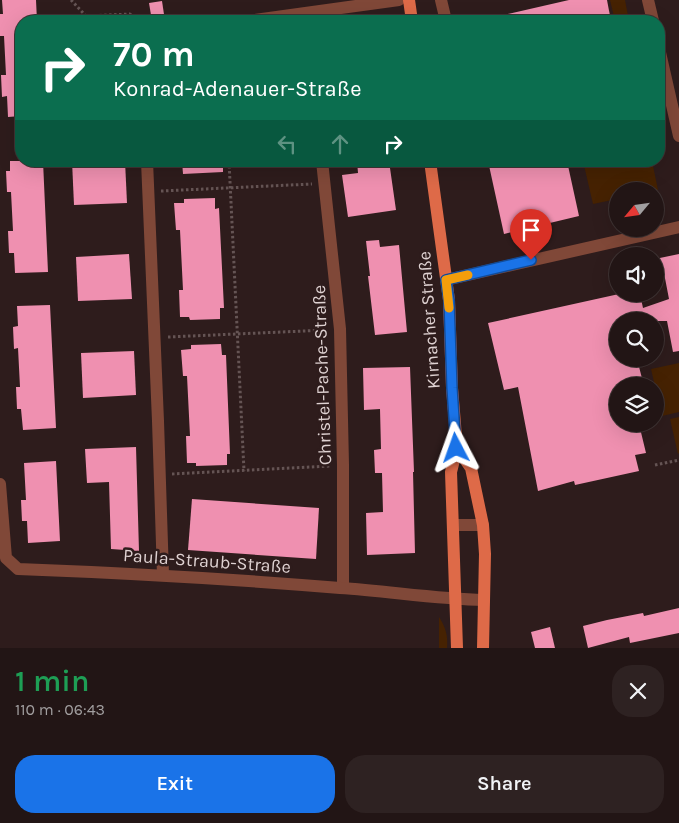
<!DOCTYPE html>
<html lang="en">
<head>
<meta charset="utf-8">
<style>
  :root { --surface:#221515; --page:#2e2222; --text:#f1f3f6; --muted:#a29fa0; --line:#3f3434; --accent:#1a73e8 }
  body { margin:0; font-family:Karla,sans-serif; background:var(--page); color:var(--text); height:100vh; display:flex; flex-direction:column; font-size:19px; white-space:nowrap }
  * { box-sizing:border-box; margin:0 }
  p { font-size:16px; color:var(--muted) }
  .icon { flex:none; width:28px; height:28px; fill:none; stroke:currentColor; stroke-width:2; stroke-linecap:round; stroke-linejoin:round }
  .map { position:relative; height:648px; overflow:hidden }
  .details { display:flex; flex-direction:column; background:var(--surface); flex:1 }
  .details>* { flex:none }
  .banner { position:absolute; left:15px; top:15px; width:650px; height:152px; border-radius:20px; box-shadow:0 5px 20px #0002,0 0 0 1px var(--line); background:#0b6e4f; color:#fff; overflow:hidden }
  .needle { width:32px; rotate:241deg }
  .tools { position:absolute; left:609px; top:182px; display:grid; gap:10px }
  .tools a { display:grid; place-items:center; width:55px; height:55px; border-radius:50%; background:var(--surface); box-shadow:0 5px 20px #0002,0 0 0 1px var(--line); font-size:25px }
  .pin { position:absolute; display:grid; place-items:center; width:42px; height:42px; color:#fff; margin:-51px -21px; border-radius:50% 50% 50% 0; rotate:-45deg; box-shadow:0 0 5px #0007 }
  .pin .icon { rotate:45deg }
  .me { position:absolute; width:55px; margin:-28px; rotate:356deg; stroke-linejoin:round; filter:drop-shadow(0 0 4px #0008) }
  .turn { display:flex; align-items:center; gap:18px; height:105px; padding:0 15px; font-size:22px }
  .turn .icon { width:65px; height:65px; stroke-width:2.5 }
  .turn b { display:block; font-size:35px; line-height:42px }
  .lanes { display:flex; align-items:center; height:48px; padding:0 15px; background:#0003; justify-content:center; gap:25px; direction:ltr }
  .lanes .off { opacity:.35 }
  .round { display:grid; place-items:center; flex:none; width:52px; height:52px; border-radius:20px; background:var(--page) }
  .overview { display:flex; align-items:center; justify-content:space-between; height:85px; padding:0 15px }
  h1 { font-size:30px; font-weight:600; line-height:38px; color:#1e9e55 }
  .primary-button { display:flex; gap:10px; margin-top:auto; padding:10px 15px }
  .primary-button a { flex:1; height:58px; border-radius:20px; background:var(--accent); color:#fff; font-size:20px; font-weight:600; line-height:58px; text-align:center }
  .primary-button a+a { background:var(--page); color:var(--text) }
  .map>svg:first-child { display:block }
  .green { fill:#462202 }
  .building { fill:#ef90b0 }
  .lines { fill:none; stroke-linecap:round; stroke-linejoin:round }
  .path { stroke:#655454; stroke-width:3; stroke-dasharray:2.5 2.5; stroke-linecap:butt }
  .minor { stroke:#804838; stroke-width:12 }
  .major { stroke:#de6a48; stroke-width:12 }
  .route-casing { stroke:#114b97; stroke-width:12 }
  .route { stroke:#1a73e8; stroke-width:9 }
  .slow { stroke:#f59e0b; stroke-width:9 }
  .labels { text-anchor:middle; stroke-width:5; stroke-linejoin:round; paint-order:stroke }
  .street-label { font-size:18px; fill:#dfd2d2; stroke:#2e1c1c }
</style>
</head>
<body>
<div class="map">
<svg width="679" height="648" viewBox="0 0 679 648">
  <rect width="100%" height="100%" fill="#2e1c1c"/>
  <g class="green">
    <path d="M610 0H625L629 21H615Z"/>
    <path d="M583 161H652L658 190 618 191 617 199 593 204Z"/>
    <path d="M679 363V412L662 416 651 369Z"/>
    <path d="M679 417V453L678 454 670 419Z"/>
    <path d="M439 617C446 628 448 636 447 648H439Z"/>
  </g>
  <g class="building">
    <path d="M2 0H36L37 21H21V116L8 117 7 96 2 97 1 75H6L4 36H0V14H3Z"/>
    <path d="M569 0H607L611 21H500L499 16Z"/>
    <path d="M162 1 165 21H152L149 3Z"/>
    <path d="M10 161H43L48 272 15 273 14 253H9L8 231H13L11 192H7L6 171H10Z"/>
    <path d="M72 161H125L127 203 74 205Z"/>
    <path d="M182 161H223V172L183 174Z"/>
    <path d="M357 161H389L396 210 348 217 342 175 358 173Z"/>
    <path d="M488 161H567L579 216 504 234Z"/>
    <path d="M215 198V209L219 208 224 308H220V319L190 320 189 317H180L179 290H183L180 230H176L174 203H184V199Z"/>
    <path d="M379 240 380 247 399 245 407 332 375 335 368 276H370L366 241Z"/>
    <path d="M129 254 132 299 78 301 76 257Z"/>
    <path d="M679 254V351L673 352 667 321H618V359H637L644 386H618V424H639L646 453 635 455 639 471 575 485 574 481 538 491 518 387 504 390 488 323 619 294H640L643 308 669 299 664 273 655 275V259Z"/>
    <path d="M50 305 56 428 23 430 21 409H17L16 387H20L18 348 14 349 13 327 18 326 17 306Z"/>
    <path d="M221 344 222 355H226L230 454H227V465L196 466V463H187L186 436H190L187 376H183L181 350 191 349V345Z"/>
    <path d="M134 351 136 395 83 398 81 353Z"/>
    <path d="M410 367 414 472H413L415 553 367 555 366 513 383 512 382 473H375L374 450 381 449 380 409 364 410 363 368Z"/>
    <path d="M136 447 139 551 111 549 109 482 87 483 85 449Z"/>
    <path d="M56 461 60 541 28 543 27 521H22L21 500H26L24 463Z"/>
    <path d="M192 499 319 508 316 559 188 550Z"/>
    <path d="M679 608V633L630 643 629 637 588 648 583 626 607 620 643 613 644 616Z"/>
    <path d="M550 627 555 648H535L531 632Z"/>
  </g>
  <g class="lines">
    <g class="path">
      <path d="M71 0 86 16 130 14 137 21"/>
      <path d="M229 161 244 471"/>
      <path d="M161 191 312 184"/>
      <path d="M168 337 327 330"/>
      <path d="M655 465 679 460"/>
      <path d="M172 474 330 466"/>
    </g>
    <g class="minor">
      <path d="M441 0 446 21"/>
      <path d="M648 0 653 21"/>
      <path d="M247 21 399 0"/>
      <path d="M659 48 679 136"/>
      <path d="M147 161 158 421 163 575"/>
      <path d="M322 161 340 329 343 465V588"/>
      <path d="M446 280 679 227"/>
      <path d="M0 484 6 558 18 569C125 573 233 579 340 588 388 591 436 599 484 600"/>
      <path d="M453 525H483"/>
    </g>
    <g class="major">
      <path d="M409 0 412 21"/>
      <path d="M430 161 449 300 452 388 457 448 451 472 457 648"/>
      <path d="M457 448 471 468 483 525 485 554 483 648"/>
    </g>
  </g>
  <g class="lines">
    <defs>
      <path id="route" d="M456 448 452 388 449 300 446 280 531 260"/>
    </defs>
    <use href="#route" class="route-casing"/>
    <use href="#route" class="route"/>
    <path class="slow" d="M449 308 446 280 468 275"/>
  </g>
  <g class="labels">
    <g class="street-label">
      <text transform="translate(429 320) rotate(-94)" y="6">Kirnacher Straße</text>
      <text transform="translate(322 375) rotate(-92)" y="6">Christel-Pache-Straße</text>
      <text transform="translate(207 561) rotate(4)" y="6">Paula-Straub-Straße</text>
    </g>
  </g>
</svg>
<div class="tools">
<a><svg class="needle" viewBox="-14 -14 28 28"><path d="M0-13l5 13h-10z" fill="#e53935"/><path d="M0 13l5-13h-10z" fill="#a29fa0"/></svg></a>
<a><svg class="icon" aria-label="sound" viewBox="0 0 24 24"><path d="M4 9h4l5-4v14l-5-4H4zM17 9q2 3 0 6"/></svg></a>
<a><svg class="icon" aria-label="search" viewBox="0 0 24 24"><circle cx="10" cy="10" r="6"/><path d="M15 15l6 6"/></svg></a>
<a><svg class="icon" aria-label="layers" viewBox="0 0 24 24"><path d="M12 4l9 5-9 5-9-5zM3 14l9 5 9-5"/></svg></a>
</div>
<div class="pin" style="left:531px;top:260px;background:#d93025"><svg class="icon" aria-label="arrive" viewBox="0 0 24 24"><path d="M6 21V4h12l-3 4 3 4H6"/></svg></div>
<svg class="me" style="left:456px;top:448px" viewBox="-20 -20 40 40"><path d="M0-17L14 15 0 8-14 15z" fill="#1a73e8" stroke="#fff" stroke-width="4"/></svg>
<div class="banner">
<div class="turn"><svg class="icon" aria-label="right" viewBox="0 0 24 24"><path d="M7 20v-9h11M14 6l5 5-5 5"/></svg><div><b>70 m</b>Konrad-Adenauer-Straße</div></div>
<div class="lanes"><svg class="icon off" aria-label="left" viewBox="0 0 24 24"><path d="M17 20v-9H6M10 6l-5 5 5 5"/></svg><svg class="icon off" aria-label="ahead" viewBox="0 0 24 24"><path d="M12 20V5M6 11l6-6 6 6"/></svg><svg class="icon" aria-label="right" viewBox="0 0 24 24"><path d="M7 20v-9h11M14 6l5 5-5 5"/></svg></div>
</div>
</div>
<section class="details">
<div class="overview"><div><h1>1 min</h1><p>110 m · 06:43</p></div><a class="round"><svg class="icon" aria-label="close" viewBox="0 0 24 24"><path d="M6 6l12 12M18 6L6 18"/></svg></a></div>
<div class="primary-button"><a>Exit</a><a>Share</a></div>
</section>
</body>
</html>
